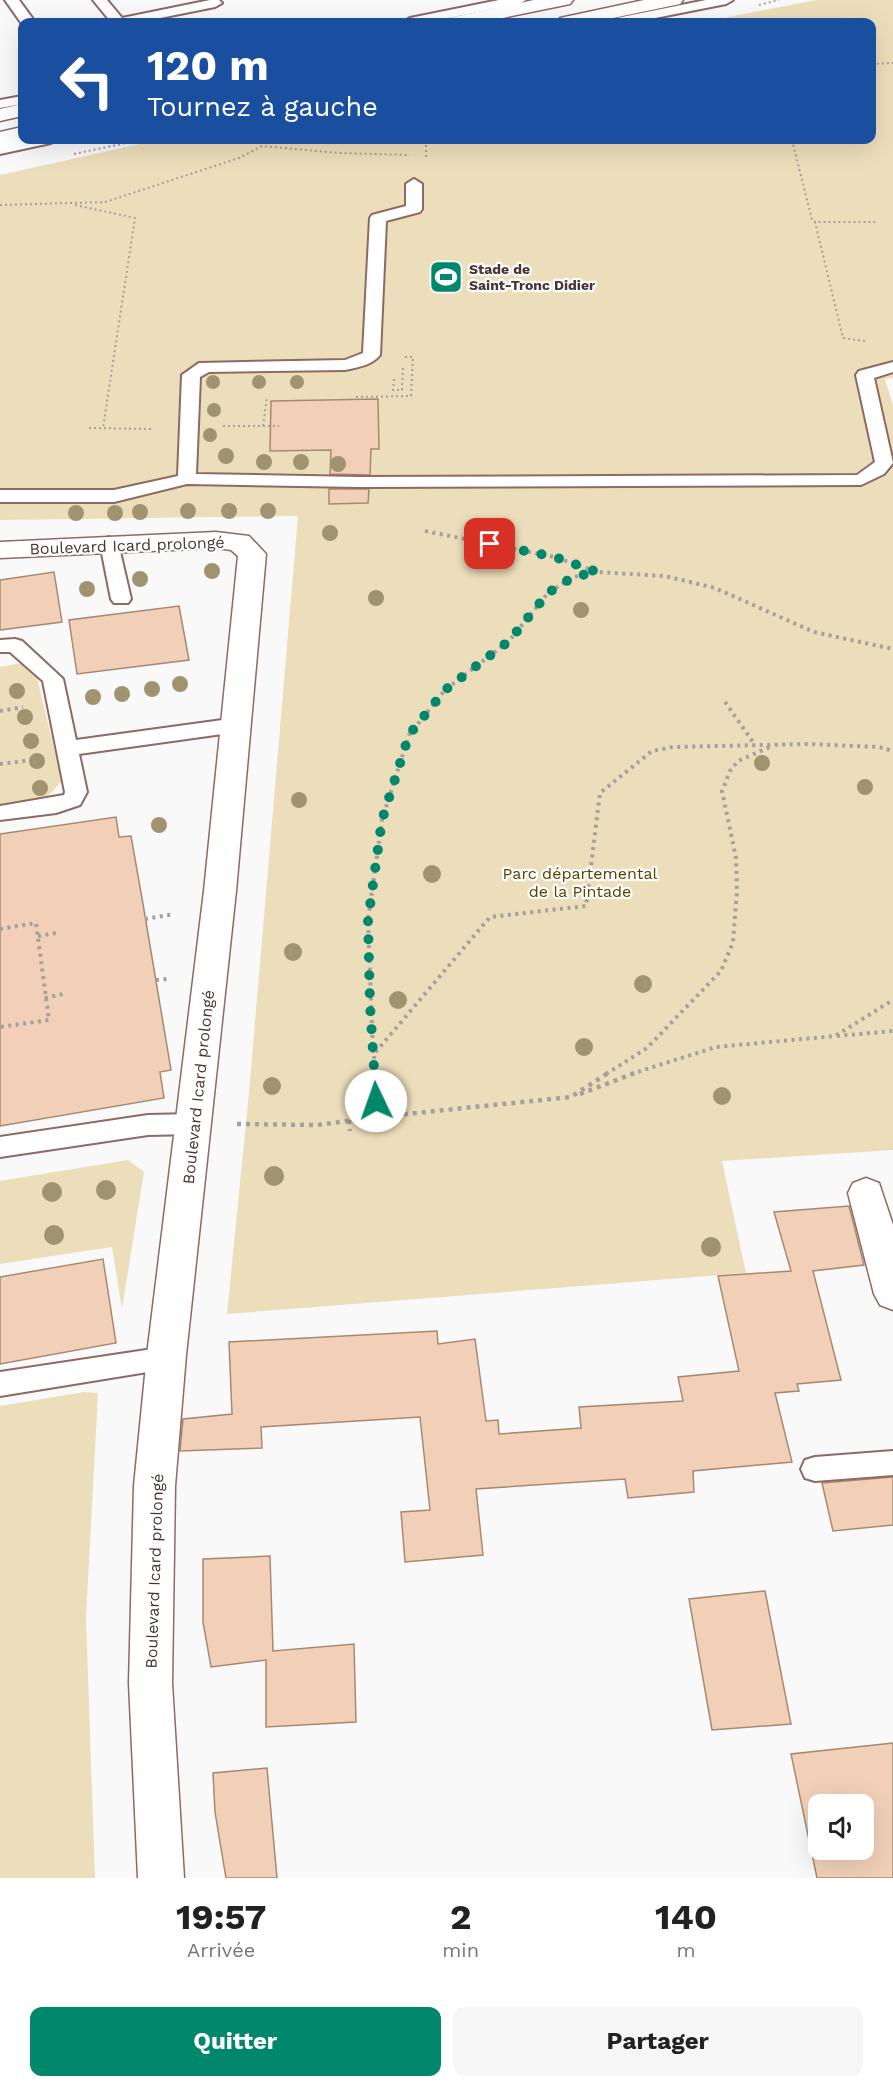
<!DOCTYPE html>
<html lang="fr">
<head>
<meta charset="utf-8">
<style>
  :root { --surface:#fff; --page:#f6f6f6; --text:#222; --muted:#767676; --accent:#01876b }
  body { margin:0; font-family:"Work Sans",sans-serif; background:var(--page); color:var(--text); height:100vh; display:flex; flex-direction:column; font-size:22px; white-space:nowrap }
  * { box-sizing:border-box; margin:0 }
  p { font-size:20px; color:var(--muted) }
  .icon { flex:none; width:33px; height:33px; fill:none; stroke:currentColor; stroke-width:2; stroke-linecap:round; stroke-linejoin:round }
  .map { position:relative; height:1878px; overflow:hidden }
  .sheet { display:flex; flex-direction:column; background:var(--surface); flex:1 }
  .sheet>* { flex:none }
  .hud { position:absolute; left:18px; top:18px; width:858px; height:126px; border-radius:12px; box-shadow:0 6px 24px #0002; background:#1a4fa0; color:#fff; overflow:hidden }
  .buttons { position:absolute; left:808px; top:1794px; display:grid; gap:12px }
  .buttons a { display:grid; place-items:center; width:66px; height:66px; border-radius:12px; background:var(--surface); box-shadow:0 6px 24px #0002; font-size:30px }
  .pin { position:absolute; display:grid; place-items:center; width:51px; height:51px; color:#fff; margin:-26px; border-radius:12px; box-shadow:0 3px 9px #0006 }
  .me { position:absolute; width:66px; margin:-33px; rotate:357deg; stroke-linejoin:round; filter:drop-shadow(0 0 4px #0008) }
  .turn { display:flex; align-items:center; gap:21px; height:126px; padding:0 30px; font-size:27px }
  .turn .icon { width:78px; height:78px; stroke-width:2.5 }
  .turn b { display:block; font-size:42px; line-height:51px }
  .eta { display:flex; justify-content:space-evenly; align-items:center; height:102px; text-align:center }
  .eta b { font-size:36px; font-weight:700; line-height:42px }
  .cta { display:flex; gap:12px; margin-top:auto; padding:12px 30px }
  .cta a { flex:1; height:69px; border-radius:12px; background:var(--accent); color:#fff; font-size:24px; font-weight:700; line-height:69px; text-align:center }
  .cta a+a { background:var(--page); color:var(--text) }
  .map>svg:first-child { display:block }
  .green { fill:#eddebb }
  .building { fill:#f1d0b7; stroke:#a78971; stroke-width:1.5; fill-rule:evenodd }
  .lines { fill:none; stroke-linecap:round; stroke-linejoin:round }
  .lane-casing { stroke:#8f6962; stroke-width:4 }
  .street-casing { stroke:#8f6962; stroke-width:3 }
  .secondary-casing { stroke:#8f6962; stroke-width:3 }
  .path-far2 { stroke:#a79f9d; stroke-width:2; stroke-dasharray:2 3; stroke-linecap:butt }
  .path-far1 { stroke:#a79f9d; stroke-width:4; stroke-dasharray:3 4.5; stroke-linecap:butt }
  .path { stroke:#a79f9d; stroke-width:4.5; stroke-dasharray:4 5; stroke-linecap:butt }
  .lane { fill:#fff; fill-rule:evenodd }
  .street { fill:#fff; fill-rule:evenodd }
  .secondary { fill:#fff; fill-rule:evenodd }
  .tree { fill:#a09470 }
  .route { stroke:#01876b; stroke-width:10; stroke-dasharray:0 18 }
  .labels { text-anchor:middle; stroke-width:4.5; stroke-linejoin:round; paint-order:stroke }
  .far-poi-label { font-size:14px; font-weight:bold; fill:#473633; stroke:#fff; text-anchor:start }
  .street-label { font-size:16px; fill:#473633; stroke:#fff }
  .park-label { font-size:16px; fill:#574200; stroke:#fff }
</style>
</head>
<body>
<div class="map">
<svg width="893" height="1878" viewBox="0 0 893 1878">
  <rect width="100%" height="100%" fill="#f9f9f9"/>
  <g class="green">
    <path d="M816 0H893V378L885 379 893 405V1150L722 1161 746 1273 227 1314 249 1093 298 516 0 520V175L158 140H872V22H703Z"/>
    <path d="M21 663 37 678 62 781 44 800 0 806V667Z"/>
    <path d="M128 1160 144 1172 122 1309 112 1247 0 1264V1181Z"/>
    <path d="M84 1392 98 1393 86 1618 95 1878H0V1406Z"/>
  </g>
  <g class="building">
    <path d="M378 399 379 449H371L370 475 330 474 331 450 270 451 271 401Z"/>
    <path d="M329 489H369L368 503 329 504Z"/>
    <path d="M54 572 62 622 0 630V580Z"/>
    <path d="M179 606 189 660 77 674 69 620Z"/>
    <path d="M116 817 119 837 131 836 143 904 171 1070 160 1072 164 1098 0 1126V834Z"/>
    <path d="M849 1206 864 1265 813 1271 841 1380 797 1384 799 1391 775 1393 792 1462 693 1471 694 1492 628 1498 625 1479 476 1489 483 1555 405 1562 401 1512 430 1510 420 1417 261 1427 262 1448 180 1451 183 1419 232 1414 229 1342 437 1331 438 1344 475 1339 486 1421 498 1420 499 1434 581 1428 579 1407 683 1401 678 1377 739 1371 718 1276 791 1271 774 1212Z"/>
    <path d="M103 1259 116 1343 0 1364V1277Z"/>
    <path d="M893 1477V1525L833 1531 822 1483Z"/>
    <path d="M270 1556 273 1651 354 1644 356 1722 266 1727V1660L211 1667 203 1622V1559Z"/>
    <path d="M765 1591 791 1724 712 1730 689 1599Z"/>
    <path d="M893 1743V1878H817L791 1754ZM819 1804H864V1850H819Z"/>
    <path d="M267 1768 277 1878H226L215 1812 213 1773Z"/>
  </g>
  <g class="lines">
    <defs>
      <g id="lane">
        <path d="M5 0H19L35 22 22 24Z"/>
        <path d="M93 0H107L122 18 210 0H219L222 3 215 7 140 22H111Z"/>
        <path d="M499 0H526L519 4 428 22H403L410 18Z"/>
        <path d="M706 0H733L726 4 635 22H610L617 18Z"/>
        <path d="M22 96V104L0 108V100Z"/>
        <path d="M26 140H53L51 143 0 154V144Z"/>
        <path d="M414 179 422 184V209L420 212 386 221 380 355C371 366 358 367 345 370L209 372 200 377 196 474 360 477 857 475 875 462 856 375 859 371 893 362V372L874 378 893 463 884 474 861 485 360 487 187 484 114 502H0V490H114L178 476 182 375 199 363 345 360 363 353 370 218 372 215 406 206V184Z"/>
        <path d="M109 537 118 543 131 599 128 603H114L111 599 100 543Z"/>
        <path d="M15 639 22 641 63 679 76 740 237 718 244 720 247 725 244 730 237 732 79 754 87 792 80 805 56 813 0 820V806L64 795 65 792 43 681 10 652H0V640Z"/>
        <path d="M194 1114 203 1117 206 1124 203 1131 194 1134 148 1135 0 1157V1137L148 1115Z"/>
        <path d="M166 1347 175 1350 179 1358 175 1366 166 1369 0 1396V1372Z"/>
        <path d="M893 1451V1475L815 1481 805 1478 801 1469 805 1460 815 1457Z"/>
      </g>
      <g id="street">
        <path d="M216 532 249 536 266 554 236 891 186 1355 175 1486 172 1683 184 1878H138L129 1683 134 1486 147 1355 204 891 238 556 231 550 216 548 0 558V542Z"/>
        <path d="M866 1178 879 1183 893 1225V1310L880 1305 874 1294 848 1193 853 1183Z"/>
      </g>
      <g id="secondary">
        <path d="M534 0H573L570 4 483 22H446L449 18Z"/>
        <path d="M644 0H683L680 4 594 22H557L560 18Z"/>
        <path d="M22 104V116L0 121V109Z"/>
        <path d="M22 127V140H26L0 146V132Z"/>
      </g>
    </defs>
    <use href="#lane" class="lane-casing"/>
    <use href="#street" class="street-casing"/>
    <use href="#secondary" class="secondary-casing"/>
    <g class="path-far2">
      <path d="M759 5 779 0"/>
      <path d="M872 64 893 63"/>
      <path d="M426 140V160"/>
      <path d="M792 140 812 220 815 222"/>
      <path d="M74 154 140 140"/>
      <path d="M0 205 105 202 239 158 262 146 339 153 410 155"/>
      <path d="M75 205 135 218 103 428"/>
      <path d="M865 341 843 338 815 222H875"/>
      <path d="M394 379 393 390H402L403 366"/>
      <path d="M356 397 411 396 413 357H405"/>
      <path d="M223 426H263L267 397"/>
      <path d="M263 426H279"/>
      <path d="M89 428 154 429"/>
    </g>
    <g class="path-far1">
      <path d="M425 531 555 557 597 572 665 576 715 588 814 632 893 649"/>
      <path d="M725 702 755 745"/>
      <path d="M0 711 23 707"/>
      <path d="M0 764 32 760"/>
      <path d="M145 919 174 914"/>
      <path d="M0 929 36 923 49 1020 0 1027"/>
      <path d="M38 936 56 933"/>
      <path d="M156 980 167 979"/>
      <path d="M45 998 63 994"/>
      <path d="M837 1036 893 1031"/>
      <path d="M373 1053 368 920 382 820 409 735 445 690 509 641 548 593 573 577 597 572"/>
      <path d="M375 1074 374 1054 490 917 586 906 600 793 652 751 673 747 808 744 879 747 893 751"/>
      <path d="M606 1074 647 1048 721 971 733 942 737 891 736 858 722 791 730 771 738 761 772 746"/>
      <path d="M631 1074 716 1047 835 1036 893 1000"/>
    </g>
    <g class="path">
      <path d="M580 1094 635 1073"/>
      <path d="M377 1117 571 1097 608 1073"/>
      <path d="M349 1120 350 1131"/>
      <path d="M237 1124 317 1125 377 1117 375 1073"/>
    </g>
    <use href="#lane" class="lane"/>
    <use href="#street" class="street"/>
    <use href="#secondary" class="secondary"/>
  </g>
  <g class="tree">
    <circle cx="213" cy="382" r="7"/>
    <circle cx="259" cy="382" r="7"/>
    <circle cx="297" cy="382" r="7"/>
    <circle cx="214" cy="410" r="7"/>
    <circle cx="210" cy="435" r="7"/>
    <circle cx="226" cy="456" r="8"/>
    <circle cx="264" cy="462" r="8"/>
    <circle cx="301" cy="462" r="8"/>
    <circle cx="338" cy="464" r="8"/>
    <circle cx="188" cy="511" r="8"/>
    <circle cx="229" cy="511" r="8"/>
    <circle cx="268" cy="511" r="8"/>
    <circle cx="140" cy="512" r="8"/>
    <circle cx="76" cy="513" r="8"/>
    <circle cx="115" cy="513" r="8"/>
    <circle cx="489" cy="529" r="8"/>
    <circle cx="330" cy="533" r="8"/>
    <circle cx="212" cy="571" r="8"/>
    <circle cx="140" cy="579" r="8"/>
    <circle cx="87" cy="589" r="8"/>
    <circle cx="376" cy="598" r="8"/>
    <circle cx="581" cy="610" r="8"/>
    <circle cx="180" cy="684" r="8"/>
    <circle cx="152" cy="689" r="8"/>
    <circle cx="17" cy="691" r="8"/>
    <circle cx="122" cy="694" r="8"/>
    <circle cx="93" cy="697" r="8"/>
    <circle cx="25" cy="717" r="8"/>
    <circle cx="31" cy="741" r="8"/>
    <circle cx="37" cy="761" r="8"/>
    <circle cx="762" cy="763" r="8"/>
    <circle cx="865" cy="787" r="8"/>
    <circle cx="40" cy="788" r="8"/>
    <circle cx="299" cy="800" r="8"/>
    <circle cx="159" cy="825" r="8"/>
    <circle cx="432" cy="874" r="9"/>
    <circle cx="293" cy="952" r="9"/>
    <circle cx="643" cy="984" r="9"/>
    <circle cx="398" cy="1000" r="9"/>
    <circle cx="584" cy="1047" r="9"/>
    <circle cx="272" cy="1086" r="9"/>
    <circle cx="722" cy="1096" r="9"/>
    <circle cx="274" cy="1176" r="10"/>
    <circle cx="106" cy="1190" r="10"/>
    <circle cx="52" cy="1192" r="10"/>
    <circle cx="54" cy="1235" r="10"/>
    <circle cx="711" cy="1247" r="10"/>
  </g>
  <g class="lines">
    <path class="route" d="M376 1101 370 1004 368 920 382 820 409 735 445 690 509 641 548 593 573 577 597 572 555 557 490 544"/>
  </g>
  <defs>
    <symbol id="stadium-square" viewBox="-11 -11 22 22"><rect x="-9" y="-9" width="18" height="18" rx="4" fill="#01876b" stroke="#fff"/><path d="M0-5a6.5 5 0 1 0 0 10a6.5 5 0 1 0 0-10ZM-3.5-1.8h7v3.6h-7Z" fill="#fff"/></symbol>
  </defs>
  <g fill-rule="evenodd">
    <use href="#stadium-square" x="427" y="258" width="38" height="38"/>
  </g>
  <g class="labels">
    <g class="far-poi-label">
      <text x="469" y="274">Stade de<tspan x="469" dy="16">Saint-Tronc Didier</tspan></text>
    </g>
    <g class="street-label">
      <text transform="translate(127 545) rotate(-2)" y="6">Boulevard Icard prolongé</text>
      <text transform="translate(198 1087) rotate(-84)" y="6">Boulevard Icard prolongé</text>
      <text transform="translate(154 1571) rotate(-88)" y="6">Boulevard Icard prolongé</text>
    </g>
    <g class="park-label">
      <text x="580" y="879">Parc départemental<tspan x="580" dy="18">de la Pintade</tspan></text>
    </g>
  </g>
</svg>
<div class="buttons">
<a><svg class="icon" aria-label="sound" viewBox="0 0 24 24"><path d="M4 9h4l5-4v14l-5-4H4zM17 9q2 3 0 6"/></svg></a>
</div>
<div class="pin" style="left:490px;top:544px;background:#d93025"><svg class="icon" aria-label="arrive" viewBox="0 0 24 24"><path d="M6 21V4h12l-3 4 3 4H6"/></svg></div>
<svg class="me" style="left:376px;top:1101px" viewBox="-20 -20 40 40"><circle r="19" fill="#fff"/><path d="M0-13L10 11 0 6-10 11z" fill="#01876b"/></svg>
<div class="hud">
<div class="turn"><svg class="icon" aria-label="left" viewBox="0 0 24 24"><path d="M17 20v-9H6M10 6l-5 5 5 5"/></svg><div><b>120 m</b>Tournez à gauche</div></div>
</div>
</div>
<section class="sheet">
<div class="eta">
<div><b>19:57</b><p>Arrivée</p></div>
<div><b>2</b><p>min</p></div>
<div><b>140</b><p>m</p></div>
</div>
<div class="cta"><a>Quitter</a><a>Partager</a></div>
</section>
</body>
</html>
